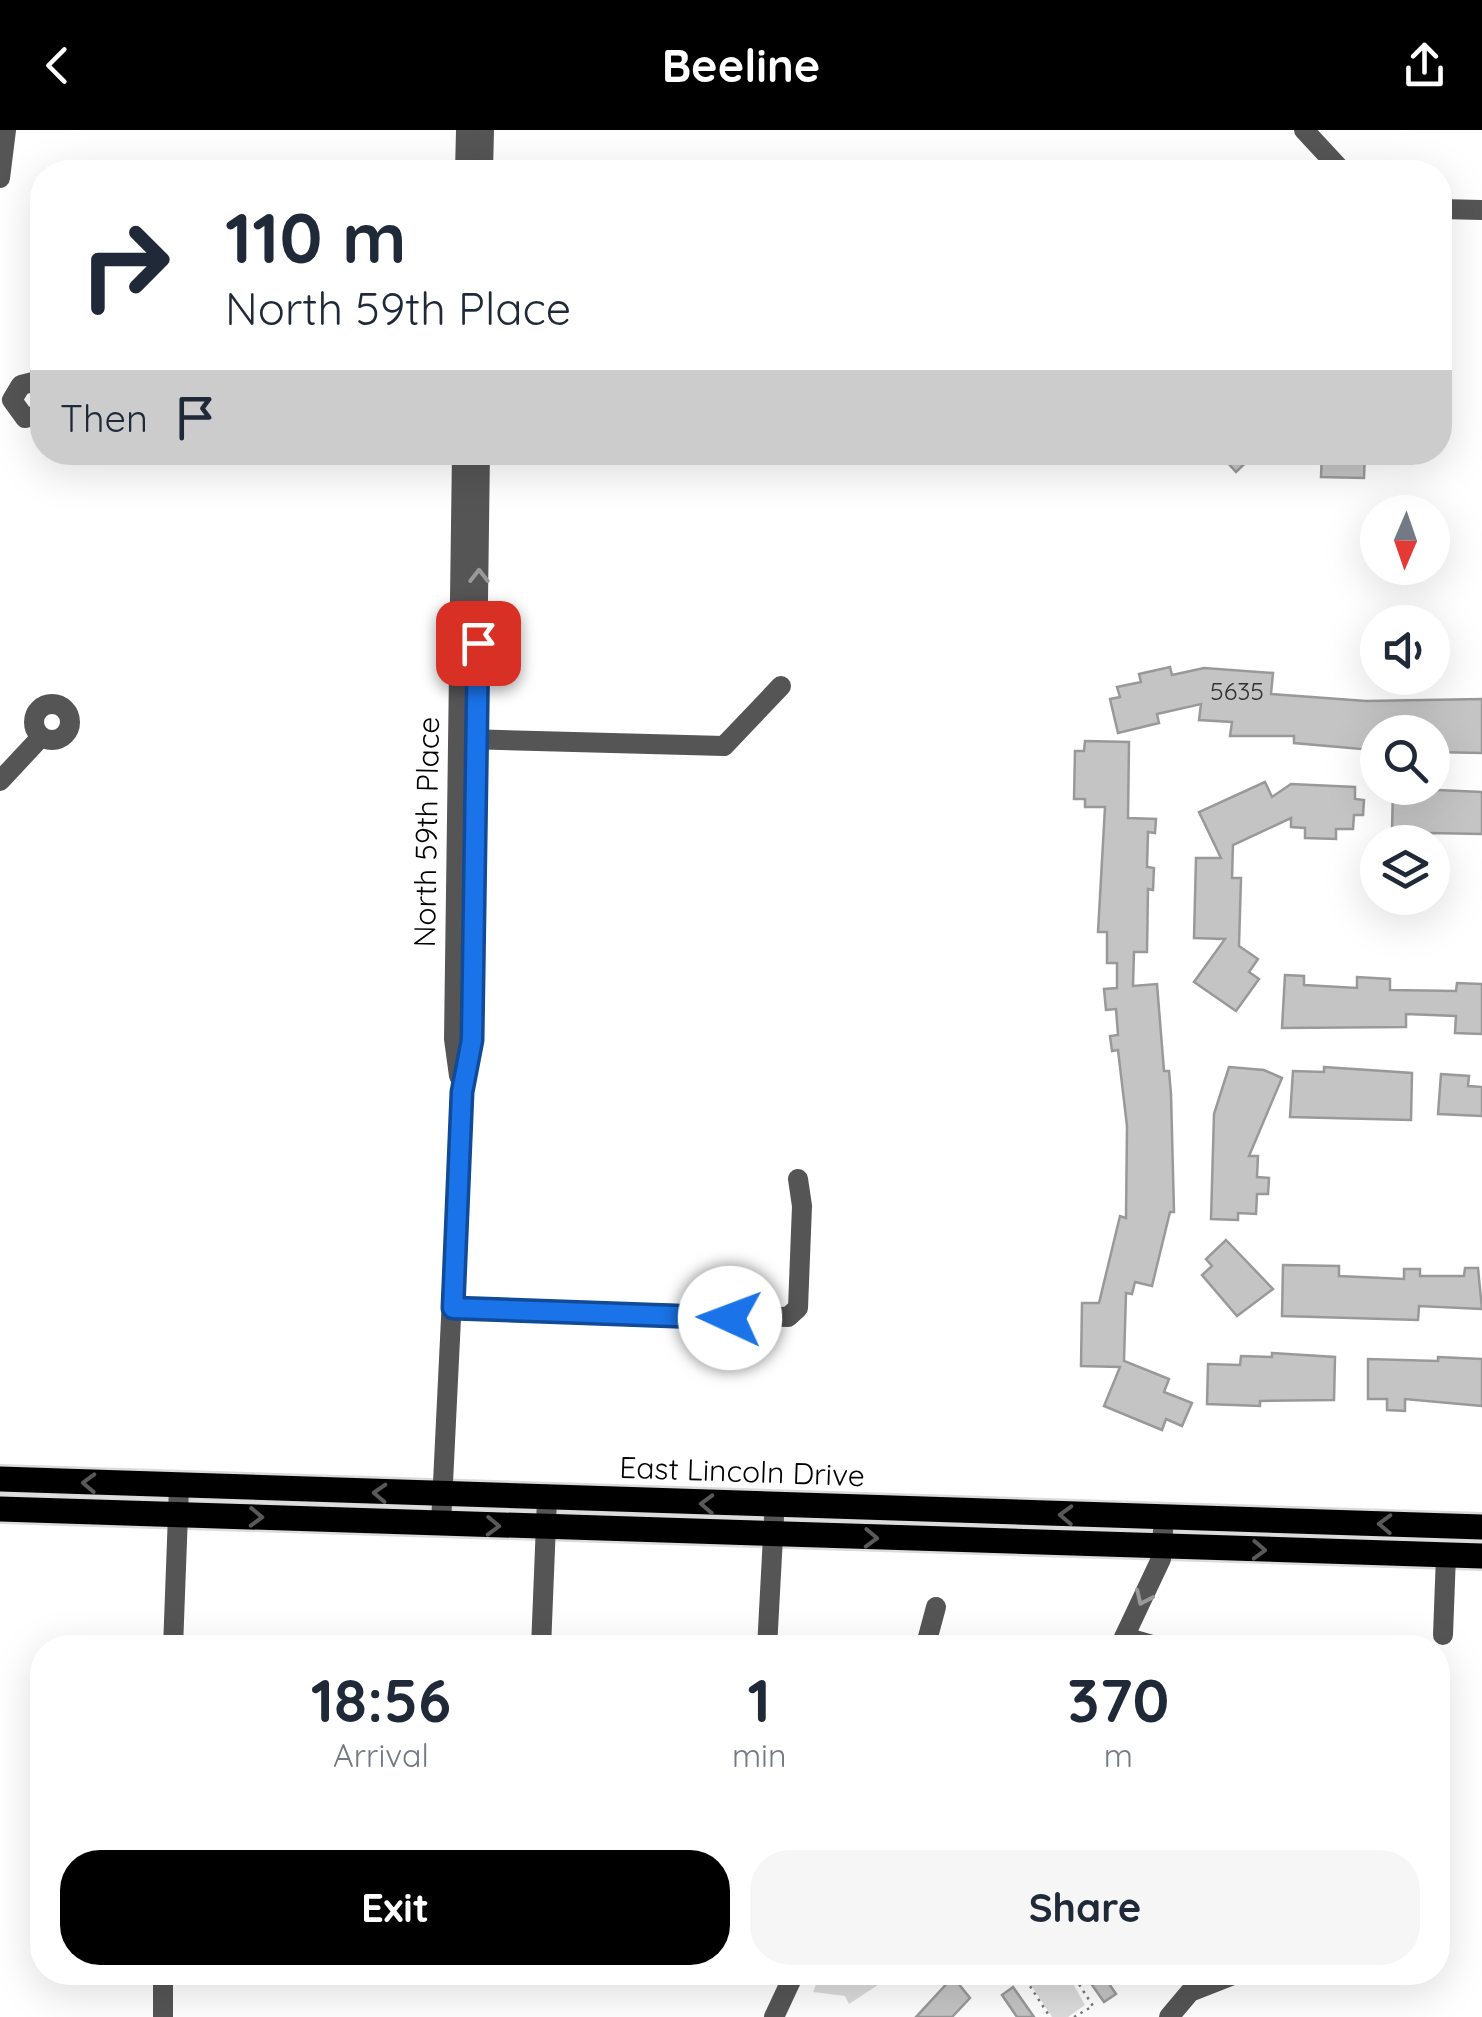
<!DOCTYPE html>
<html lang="en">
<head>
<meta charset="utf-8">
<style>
  :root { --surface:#fff; --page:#f6f6f7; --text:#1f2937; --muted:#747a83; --accent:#000 }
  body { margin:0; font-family:Quicksand,sans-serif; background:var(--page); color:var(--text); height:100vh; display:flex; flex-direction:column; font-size:38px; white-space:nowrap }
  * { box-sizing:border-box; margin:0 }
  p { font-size:32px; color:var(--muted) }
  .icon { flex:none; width:55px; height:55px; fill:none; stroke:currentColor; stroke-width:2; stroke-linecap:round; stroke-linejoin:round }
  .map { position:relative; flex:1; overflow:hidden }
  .sheet { position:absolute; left:30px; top:1505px; width:1420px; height:350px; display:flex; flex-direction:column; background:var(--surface); border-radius:40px; box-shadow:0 10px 40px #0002 }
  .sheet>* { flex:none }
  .hud { position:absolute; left:30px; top:30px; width:1422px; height:305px; border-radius:40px; box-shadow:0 10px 40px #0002; background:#fff; color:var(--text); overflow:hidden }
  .needle { width:65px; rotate:182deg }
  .controls { position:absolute; left:1360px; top:365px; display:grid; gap:20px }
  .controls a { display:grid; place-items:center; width:90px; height:90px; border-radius:50%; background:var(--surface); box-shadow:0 10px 40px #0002; font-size:50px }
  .pin { position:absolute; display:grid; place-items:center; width:85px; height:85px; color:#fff; margin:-42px; border-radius:20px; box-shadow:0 5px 15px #0006 }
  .me { position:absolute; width:110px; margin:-55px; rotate:272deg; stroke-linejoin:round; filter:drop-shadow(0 0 8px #0008) }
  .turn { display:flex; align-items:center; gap:35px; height:210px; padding:0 30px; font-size:45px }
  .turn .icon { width:130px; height:130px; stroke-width:2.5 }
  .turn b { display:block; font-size:70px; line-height:85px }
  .then { display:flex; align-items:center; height:95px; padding:0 30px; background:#0003; gap:20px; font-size:38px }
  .eta { display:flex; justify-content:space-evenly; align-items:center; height:170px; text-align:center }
  .eta b { font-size:60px; font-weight:700; line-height:70px }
  .button { display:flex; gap:20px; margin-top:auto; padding:20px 30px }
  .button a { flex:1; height:115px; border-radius:40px; background:var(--accent); color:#fff; font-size:40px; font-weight:700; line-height:115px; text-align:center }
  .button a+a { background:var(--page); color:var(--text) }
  header { display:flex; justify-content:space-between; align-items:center; height:130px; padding:0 30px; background:var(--accent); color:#fff; font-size:45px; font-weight:700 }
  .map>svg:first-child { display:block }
  .green { fill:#dcdcdc }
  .building { fill:#c4c4c4; stroke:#999; stroke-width:2.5 }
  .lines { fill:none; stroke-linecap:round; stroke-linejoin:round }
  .major-casing { stroke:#dbdbdb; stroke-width:30 }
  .path { stroke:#777; stroke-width:2.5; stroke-dasharray:2.5 5; stroke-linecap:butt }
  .minor { stroke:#555; stroke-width:20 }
  .major { stroke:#000; stroke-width:25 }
  .oneway { stroke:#999 }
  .oneway2 { stroke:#595959 }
  .route-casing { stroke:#114b97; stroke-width:25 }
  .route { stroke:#1a73e8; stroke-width:18 }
  .labels { text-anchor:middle; stroke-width:9; stroke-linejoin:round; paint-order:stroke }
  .number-label { font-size:25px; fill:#313131 }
  .street-label { font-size:30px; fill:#000; stroke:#fff }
</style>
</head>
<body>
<header><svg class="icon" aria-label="back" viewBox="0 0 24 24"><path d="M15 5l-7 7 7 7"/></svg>Beeline<svg class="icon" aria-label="share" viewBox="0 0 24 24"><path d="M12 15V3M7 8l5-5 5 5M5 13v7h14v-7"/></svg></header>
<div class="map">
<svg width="1482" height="1887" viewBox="0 0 1482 1887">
  <rect width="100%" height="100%" fill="#fff"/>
  <g class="green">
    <path d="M837 1842H896V1843L849 1874 845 1866 813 1862 817 1852Z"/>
    <path d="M1037 1843H1067L1085 1875 1068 1887H1052L1029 1852Z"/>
  </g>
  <g class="building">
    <path d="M1218 322H1257L1236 342Z"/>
    <path d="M1322 322H1365L1364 348 1321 347Z"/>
    <path d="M1170 537 1172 545 1204 538 1273 543 1271 564 1366 571 1482 569V623L1433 622V602H1378L1372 606V620L1294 613V606H1230L1232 592 1199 590 1201 574 1157 584 1159 593 1118 603 1110 569 1120 567 1117 557 1141 552 1139 544Z"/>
    <path d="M1085 611 1129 612 1128 688 1156 689 1155 703 1148 702 1147 737 1154 738 1153 760 1148 759 1147 822H1134L1133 856 1157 854 1164 941H1169L1171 964 1174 1082H1170L1152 1156 1135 1152 1132 1164 1126 1163 1124 1231 1169 1249 1164 1262 1192 1273 1182 1296 1166 1289 1162 1300 1104 1276 1120 1237 1081 1236 1082 1173H1099L1120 1086 1126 1088 1127 996 1118 920 1112 921 1110 906 1118 905 1116 879 1106 880 1104 859 1117 858V833H1107V802H1098L1105 677H1085V669H1074L1075 621H1084Z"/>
    <path d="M1265 652 1272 667 1291 654 1355 657V669L1364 670 1363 685H1354L1353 699H1336V709L1305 708V698L1291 697V688L1233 715 1232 748H1241L1239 816 1258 829 1249 842 1259 849 1236 881 1194 852 1225 809 1194 808 1196 728H1221L1199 682Z"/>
    <path d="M1393 658 1482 662V704L1431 703V711H1408L1409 702 1392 701Z"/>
    <path d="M1285 845 1304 846V855L1357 858V847L1390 849V860L1456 861 1457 853 1482 854V904L1455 903 1456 886 1406 884V897L1282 898Z"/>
    <path d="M1229 937 1264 940 1282 948 1249 1026H1258L1257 1047 1269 1048 1268 1064H1257L1256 1084 1238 1083V1090L1211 1089 1214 984Z"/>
    <path d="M1324 937 1412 943 1411 990 1290 987 1293 941 1324 942Z"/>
    <path d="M1441 944 1469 946 1468 956 1482 957V986L1438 984Z"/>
    <path d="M1226 1110 1273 1159 1237 1186 1202 1145 1212 1136 1206 1129Z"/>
    <path d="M1283 1135 1339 1136V1146L1404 1149V1139H1420V1146H1464L1465 1138H1478L1482 1179 1419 1176 1418 1190 1282 1186Z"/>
    <path d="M1272 1223 1335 1227 1334 1270 1260 1271V1276L1207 1274 1208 1234 1240 1235 1241 1226 1272 1227Z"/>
    <path d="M1438 1227 1482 1229V1276L1405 1269V1281L1387 1280V1269H1368V1229L1438 1231Z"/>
    <path d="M1083 1842H1101L1116 1864 1104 1872Z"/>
    <path d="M953 1847 970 1868 952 1887H916Z"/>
    <path d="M1013 1857 1034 1887H1017L1002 1865Z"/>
  </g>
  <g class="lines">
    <defs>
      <g id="major">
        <path d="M0 1349 1482 1397"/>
        <path d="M0 1379 1482 1426"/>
      </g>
    </defs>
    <use href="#major" class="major-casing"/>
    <g class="path">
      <path d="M953 1842 980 1847"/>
      <path d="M1071 1842 1093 1876 1074 1887"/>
      <path d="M937 1847 941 1842"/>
      <path d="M981 1850 1025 1848 1033 1842"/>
      <path d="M1026 1850 1050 1887"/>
      <path d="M1301 1852V1842"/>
    </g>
    <g class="minor">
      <path d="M1304 0 1343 42"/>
      <path d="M465 42 466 0"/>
      <path d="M483 42 484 0"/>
      <path d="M0 48 6 0"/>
      <path d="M1440 79 1482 80"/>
      <path d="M42 256 33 252 21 255 12 270 25 288 42 284"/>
      <circle cx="52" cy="592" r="18"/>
      <path d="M466 609 724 616 781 556"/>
      <path d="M0 651 41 607"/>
      <path d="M459 946 454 909 462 322"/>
      <path d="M453 1178 788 1187 798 1178 802 1076 798 1049"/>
      <path d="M441 1394 462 962 472 910 480 322"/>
      <path d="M1443 1505 1446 1425"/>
      <path d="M1125 1507 1163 1518"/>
      <path d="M173 1518 179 1357"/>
      <path d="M541 1518 547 1369"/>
      <path d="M767 1518 774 1388"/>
      <path d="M925 1518 936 1477"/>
      <path d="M1119 1518 1161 1429 1164 1387"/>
      <path d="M163 1887V1842"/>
      <path d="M774 1887 795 1842"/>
      <path d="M1169 1887 1190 1862 1241 1842"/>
    </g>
    <use href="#major" class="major"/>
  </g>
  <defs><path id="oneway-chevron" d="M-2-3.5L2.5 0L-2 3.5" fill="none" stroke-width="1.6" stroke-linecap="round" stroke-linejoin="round" transform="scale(2.5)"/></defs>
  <g class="oneway">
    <use href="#oneway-chevron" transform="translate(479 446) rotate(-90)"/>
    <use href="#oneway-chevron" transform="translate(1143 1468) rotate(115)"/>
  </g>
  <g class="oneway2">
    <use href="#oneway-chevron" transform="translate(89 1353) rotate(-178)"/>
    <use href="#oneway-chevron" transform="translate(380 1363) rotate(-177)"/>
    <use href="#oneway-chevron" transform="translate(707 1374) rotate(-178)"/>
    <use href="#oneway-chevron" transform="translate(1066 1385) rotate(-178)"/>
    <use href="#oneway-chevron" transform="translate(256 1387) rotate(2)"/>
    <use href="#oneway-chevron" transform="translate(1385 1394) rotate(-178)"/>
    <use href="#oneway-chevron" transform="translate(493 1396) rotate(2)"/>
    <use href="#oneway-chevron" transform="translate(871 1408) rotate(2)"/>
    <use href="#oneway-chevron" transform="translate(1259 1420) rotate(2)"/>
  </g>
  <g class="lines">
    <defs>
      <path id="route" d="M478 513 472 910 462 962 453 1178 730 1188"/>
    </defs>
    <use href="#route" class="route-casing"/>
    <use href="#route" class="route"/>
  </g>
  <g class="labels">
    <g class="number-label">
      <text x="1237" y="570">5635</text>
    </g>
    <g class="street-label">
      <text transform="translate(427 702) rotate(-89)" y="10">North 59th Place</text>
      <text transform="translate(742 1342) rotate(2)" y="10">East Lincoln Drive</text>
    </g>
  </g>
</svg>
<div class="controls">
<a><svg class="needle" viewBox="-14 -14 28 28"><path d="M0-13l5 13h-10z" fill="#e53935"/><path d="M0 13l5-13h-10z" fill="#747a83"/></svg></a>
<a><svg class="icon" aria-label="sound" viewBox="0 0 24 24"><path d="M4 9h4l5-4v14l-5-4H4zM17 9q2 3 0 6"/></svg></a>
<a><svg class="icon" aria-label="search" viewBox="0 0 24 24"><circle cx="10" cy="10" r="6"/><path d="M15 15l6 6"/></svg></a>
<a><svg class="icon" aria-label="layers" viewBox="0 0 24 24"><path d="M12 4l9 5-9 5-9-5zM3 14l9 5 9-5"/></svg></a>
</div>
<div class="pin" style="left:478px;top:513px;background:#d93025"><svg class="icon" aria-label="arrive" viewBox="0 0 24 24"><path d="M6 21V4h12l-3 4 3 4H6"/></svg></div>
<svg class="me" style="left:730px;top:1188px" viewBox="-20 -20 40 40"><circle r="19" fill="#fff"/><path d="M0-13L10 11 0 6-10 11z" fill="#1a73e8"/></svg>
<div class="hud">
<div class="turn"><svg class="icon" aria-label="right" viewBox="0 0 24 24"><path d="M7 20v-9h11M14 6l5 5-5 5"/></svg><div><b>110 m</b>North 59th Place</div></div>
<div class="then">Then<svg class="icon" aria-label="arrive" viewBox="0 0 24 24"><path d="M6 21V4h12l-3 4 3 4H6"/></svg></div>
</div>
<section class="sheet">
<div class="eta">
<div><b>18:56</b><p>Arrival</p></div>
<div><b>1</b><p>min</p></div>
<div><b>370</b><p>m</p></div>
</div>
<div class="button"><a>Exit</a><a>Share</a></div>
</section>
</div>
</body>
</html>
